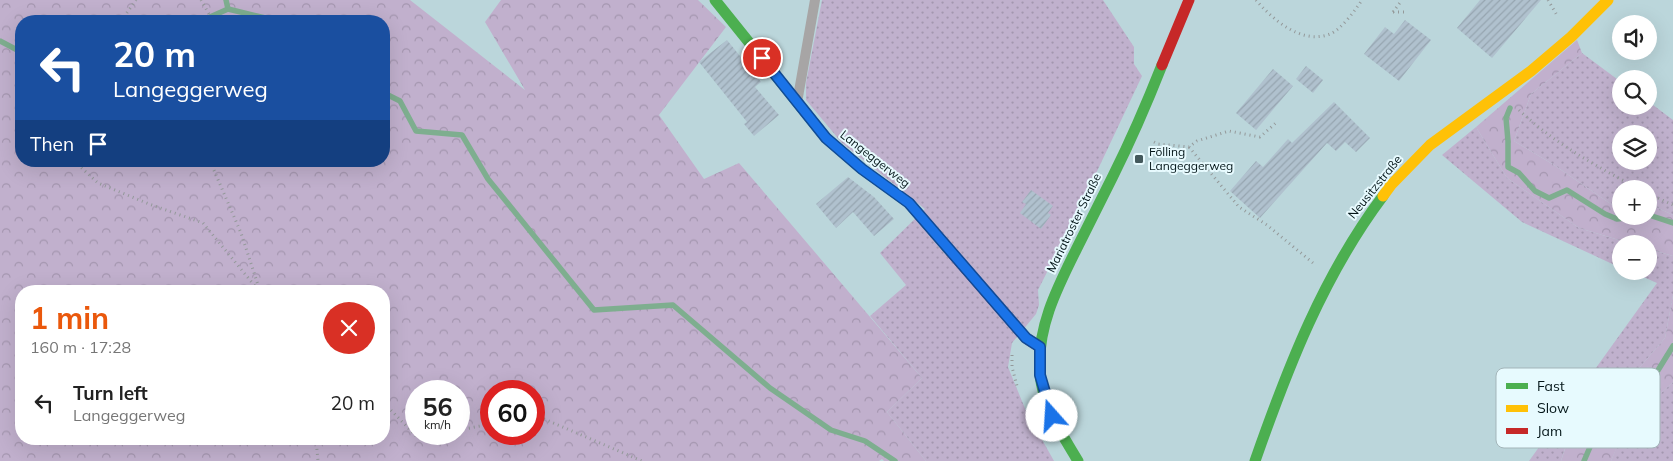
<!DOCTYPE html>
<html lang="en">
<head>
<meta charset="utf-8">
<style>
  :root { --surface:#fff; --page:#f2f2f2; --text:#222; --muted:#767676; --accent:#ea580c }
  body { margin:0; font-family:Mulish,sans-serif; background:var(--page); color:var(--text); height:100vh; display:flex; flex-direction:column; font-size:19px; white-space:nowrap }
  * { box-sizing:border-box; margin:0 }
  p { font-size:16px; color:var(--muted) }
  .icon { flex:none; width:28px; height:28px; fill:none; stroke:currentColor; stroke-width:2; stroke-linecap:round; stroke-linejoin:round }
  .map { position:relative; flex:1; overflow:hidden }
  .side { position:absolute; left:15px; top:285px; width:375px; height:160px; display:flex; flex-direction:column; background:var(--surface); border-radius:20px; box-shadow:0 5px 20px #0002 }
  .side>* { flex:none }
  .hud { position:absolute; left:15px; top:15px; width:375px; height:152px; border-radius:20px; box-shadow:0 5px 20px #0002; background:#1a4fa0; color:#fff; overflow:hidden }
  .fabs { position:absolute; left:1612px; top:15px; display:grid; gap:10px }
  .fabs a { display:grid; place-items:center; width:45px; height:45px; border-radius:50%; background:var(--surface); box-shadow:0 5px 20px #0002; font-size:25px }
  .speed { position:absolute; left:405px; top:380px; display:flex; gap:10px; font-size:25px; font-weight:700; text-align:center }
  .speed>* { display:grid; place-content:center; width:65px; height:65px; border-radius:50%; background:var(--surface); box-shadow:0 5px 20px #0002; line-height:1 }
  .speed small { font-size:12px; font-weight:400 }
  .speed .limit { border:8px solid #d22; background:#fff; color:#111 }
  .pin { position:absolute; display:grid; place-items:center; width:42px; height:42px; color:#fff; margin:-21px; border:2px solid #fff; border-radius:50%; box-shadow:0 1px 5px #0007 }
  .me { position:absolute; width:55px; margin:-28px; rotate:341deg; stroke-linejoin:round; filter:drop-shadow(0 0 4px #0008) }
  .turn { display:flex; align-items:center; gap:18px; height:105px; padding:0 15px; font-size:22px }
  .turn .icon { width:65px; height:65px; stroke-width:2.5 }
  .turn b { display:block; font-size:35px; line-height:42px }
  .then { display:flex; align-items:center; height:48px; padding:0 15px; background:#0003; gap:10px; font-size:19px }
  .round { display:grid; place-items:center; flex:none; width:52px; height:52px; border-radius:26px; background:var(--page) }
  .headline { display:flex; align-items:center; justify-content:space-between; height:85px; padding:0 15px }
  h1 { font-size:30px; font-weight:700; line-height:38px; color:var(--accent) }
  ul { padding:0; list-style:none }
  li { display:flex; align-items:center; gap:15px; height:65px; padding:0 15px }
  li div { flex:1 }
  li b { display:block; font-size:19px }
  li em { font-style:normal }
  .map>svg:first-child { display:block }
  .green { fill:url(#green-dots); fill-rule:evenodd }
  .forest { fill:url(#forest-crowns); fill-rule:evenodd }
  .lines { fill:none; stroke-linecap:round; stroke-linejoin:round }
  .stream { stroke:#7eae8f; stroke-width:5.5 }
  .building { fill:url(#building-hatch) }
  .path { stroke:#94999a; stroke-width:3; stroke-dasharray:1 4; stroke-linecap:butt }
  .lane { stroke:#a7a5a5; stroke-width:10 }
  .fast { stroke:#4caf50; stroke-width:11 }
  .slow { stroke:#ffc107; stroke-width:11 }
  .jam { stroke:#c62828; stroke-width:11 }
  .route-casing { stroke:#114b97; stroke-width:12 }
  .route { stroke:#1a73e8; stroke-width:9 }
  .poi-dot { fill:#43595c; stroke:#e7fafe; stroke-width:2 }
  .labels { text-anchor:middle; stroke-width:4; stroke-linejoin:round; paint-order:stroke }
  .poi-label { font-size:12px; fill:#031518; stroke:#e7fafe; text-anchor:start }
  .street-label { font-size:12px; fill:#031518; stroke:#e7fafe }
  .key { fill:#e7fafe; stroke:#a3b5b9; stroke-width:1 }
  .key-label { font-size:14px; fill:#031518 }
</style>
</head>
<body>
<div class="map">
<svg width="1673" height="461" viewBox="0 0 1673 461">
  <defs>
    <pattern id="green-dots" width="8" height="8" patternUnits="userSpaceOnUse" patternTransform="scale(1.25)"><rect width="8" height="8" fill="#c0b1cd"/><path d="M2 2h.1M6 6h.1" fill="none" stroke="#a397af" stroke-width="1.8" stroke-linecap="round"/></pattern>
    <pattern id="forest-crowns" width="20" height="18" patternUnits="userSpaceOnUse" patternTransform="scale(1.25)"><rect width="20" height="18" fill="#c1b0cd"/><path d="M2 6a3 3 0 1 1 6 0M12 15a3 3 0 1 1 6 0" fill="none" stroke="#a496af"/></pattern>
    <pattern id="building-hatch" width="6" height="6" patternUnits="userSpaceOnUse" patternTransform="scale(1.25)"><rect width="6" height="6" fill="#b0c1ce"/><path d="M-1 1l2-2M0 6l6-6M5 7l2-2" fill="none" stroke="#96a5b0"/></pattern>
  </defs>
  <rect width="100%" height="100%" fill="#bbd6db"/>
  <g class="green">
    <path d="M822 0H1103L1134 47V64L1142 76 1083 201 1038 290 1039 305 1036 314 1012 343 1008 367 1026 411 1054 461H926L887 412 922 378 870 316 906 285 880 253 925 209 842 143 806 100V83Z"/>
    <path d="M1582 53 1621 82V106H1649V102L1673 120V215L1649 204V189H1621V211L1554 165 1514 141 1531 94ZM1621 134H1649V161H1621Z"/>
    <path d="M1476 127 1507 178 1579 228 1632 244H1621V268L1522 222 1442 155Z"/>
    <path d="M1649 249 1673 256V295L1665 338 1621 389 1613 381 1568 439 1561 461H1529L1657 283 1630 271H1649Z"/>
    <path d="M1673 382V461H1611L1625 426Z"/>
  </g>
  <g class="forest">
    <path d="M0 0H410L525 90 485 22 501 0H698L726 27 659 115 704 179 739 163 922 378 887 412 926 461H884L882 459 879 461H0ZM21 21H384V161H21ZM21 291H384V439H21ZM416 391H459V434H416ZM491 391H534V434H491Z"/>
    <path d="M1577 40 1582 53 1531 94 1514 141 1554 165 1621 211V216H1649V204L1673 215V256L1649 249V244H1632L1579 228 1507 178 1476 127Z"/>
    <path d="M1673 295V382L1626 426 1611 461H1561L1568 440 1613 381 1621 389 1665 338Z"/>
  </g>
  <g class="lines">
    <g class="stream">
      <path d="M226 0 228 9"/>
      <path d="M209 21 210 17 228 9 278 21"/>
      <path d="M0 41 21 52"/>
      <path d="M384 93 400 101 416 131 462 135 488 179 594 310 673 305 770 388 831 430 865 441 895 461"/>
      <path d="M1510 108 1506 118 1508 141V167L1519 173 1535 191 1549 198 1567 190 1605 214 1617 219 1639 216"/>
      <path d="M1649 215 1673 223"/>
      <path d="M1584 461 1596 433 1652 380 1673 346"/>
    </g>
  </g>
  <g class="building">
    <path d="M1480 0H1541L1492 58 1457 28Z"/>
    <path d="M1405 20 1431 40 1399 81 1364 54 1385 27 1394 34Z"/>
    <path d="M727 40 761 82 755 87 779 115 754 136 744 124 747 122 699 62Z"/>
    <path d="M1306 66 1323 80 1313 93 1296 79Z"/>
    <path d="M1273 69 1293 86 1256 130 1236 113Z"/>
    <path d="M1334 102 1370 138 1356 152 1345 142 1336 151 1327 143 1260 218 1230 191 1256 161 1263 167 1288 139 1292 143Z"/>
    <path d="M848 177 874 197 894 219 874 236 853 212 836 228 816 204Z"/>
    <path d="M1031 190 1053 206 1048 213 1051 215 1041 229 1020 213 1026 204 1022 202Z"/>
  </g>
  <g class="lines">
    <g class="path">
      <path d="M201 0 213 21"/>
      <path d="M1256 0C1273 20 1302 45 1330 34 1341 30 1356 9 1362 0"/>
      <path d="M1548 0 1558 17"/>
      <path d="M1393 12 1402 0"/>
      <path d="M1393 12H1405"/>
      <path d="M121 21 136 0"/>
      <path d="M1519 110C1554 143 1596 166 1639 189"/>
      <path d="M1154 142 1158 144 1189 147 1197 141 1229 131 1260 137 1277 122"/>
      <path d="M1189 147 1239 207 1267 225 1313 263"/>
      <path d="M74 161 98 183 149 204 203 223 259 291"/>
      <path d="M210 161 241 233 260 291"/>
      <path d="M1649 194 1673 205"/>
      <path d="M1012 355V367L1017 386"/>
      <path d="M384 403 417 437 435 434"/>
      <path d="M534 420 544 419 642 461"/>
      <path d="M459 430 491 424"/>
      <path d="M316 439 318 461"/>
    </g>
    <path class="lane" d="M798 97 815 0"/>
    <g class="fast">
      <path d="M715 0 826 138 862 169 909 203 951 252"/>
      <path d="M1078 461C1062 434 1043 407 1040 374 1036 329 1057 288 1077 248 1089 224 1101 200 1113 176 1131 140 1147 103 1162 65"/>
      <path d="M1255 461C1288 367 1323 276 1383 196"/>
    </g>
    <path class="slow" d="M1383 196 1391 185 1430 145 1531 71 1571 37 1608 0"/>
    <g class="jam">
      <path d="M1162 65 1189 0"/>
      <path d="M951 252 1026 338 1040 347"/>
    </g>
  </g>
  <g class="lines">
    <defs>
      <path id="route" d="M762 58 826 138 862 169 909 203 1026 338 1040 347V375L1052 416"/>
    </defs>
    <use href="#route" class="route-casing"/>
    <use href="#route" class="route"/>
  </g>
  <rect class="poi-dot" x="1134" y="154" width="10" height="10" rx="2.5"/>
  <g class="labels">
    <g class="poi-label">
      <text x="1149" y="156">Fölling<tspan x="1149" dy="14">Langeggerweg</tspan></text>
    </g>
    <g class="street-label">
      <text transform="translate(875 159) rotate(38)" y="4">Langeggerweg</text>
      <text transform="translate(1375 187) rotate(-51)" y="4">Neusitzstraße</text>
      <text transform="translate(1074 223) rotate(-64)" y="4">Mariatroster Straße</text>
    </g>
  </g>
  <rect x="1496" y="368" width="164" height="80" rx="8" class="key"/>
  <rect x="1506" y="383" width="22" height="6" fill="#4caf50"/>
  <rect x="1506" y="405" width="22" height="7" fill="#ffc107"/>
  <rect x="1506" y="428" width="22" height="6" fill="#c62828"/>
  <g class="key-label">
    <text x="1537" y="391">Fast</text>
    <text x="1537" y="413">Slow</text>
    <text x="1537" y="436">Jam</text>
  </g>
</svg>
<div class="fabs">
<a><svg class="icon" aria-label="sound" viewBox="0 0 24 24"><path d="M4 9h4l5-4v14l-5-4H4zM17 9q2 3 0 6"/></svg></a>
<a><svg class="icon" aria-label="search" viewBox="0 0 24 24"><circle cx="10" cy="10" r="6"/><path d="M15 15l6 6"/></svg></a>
<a><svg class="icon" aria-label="layers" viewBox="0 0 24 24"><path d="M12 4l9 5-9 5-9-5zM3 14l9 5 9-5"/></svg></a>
<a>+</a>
<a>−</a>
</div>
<div class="speed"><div>56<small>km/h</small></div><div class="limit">60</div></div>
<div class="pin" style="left:762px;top:58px;background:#d93025"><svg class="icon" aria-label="arrive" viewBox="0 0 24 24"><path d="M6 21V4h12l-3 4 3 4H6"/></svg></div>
<svg class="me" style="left:1052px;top:416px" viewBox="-20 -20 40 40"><circle r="19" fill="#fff"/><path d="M0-13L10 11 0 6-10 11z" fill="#1a73e8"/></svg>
<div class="hud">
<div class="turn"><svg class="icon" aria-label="left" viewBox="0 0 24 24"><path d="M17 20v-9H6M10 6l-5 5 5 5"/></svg><div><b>20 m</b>Langeggerweg</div></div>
<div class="then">Then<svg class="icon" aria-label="arrive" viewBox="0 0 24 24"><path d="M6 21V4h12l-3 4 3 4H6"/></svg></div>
</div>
<section class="side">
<div class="headline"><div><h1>1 min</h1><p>160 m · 17:28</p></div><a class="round" style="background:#d93025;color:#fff"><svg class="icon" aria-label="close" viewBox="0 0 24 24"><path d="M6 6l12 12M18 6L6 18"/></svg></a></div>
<ul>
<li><svg class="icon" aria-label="left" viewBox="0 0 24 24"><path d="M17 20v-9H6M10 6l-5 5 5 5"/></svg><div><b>Turn left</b><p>Langeggerweg</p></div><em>20 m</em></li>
</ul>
</section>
</div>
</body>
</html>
